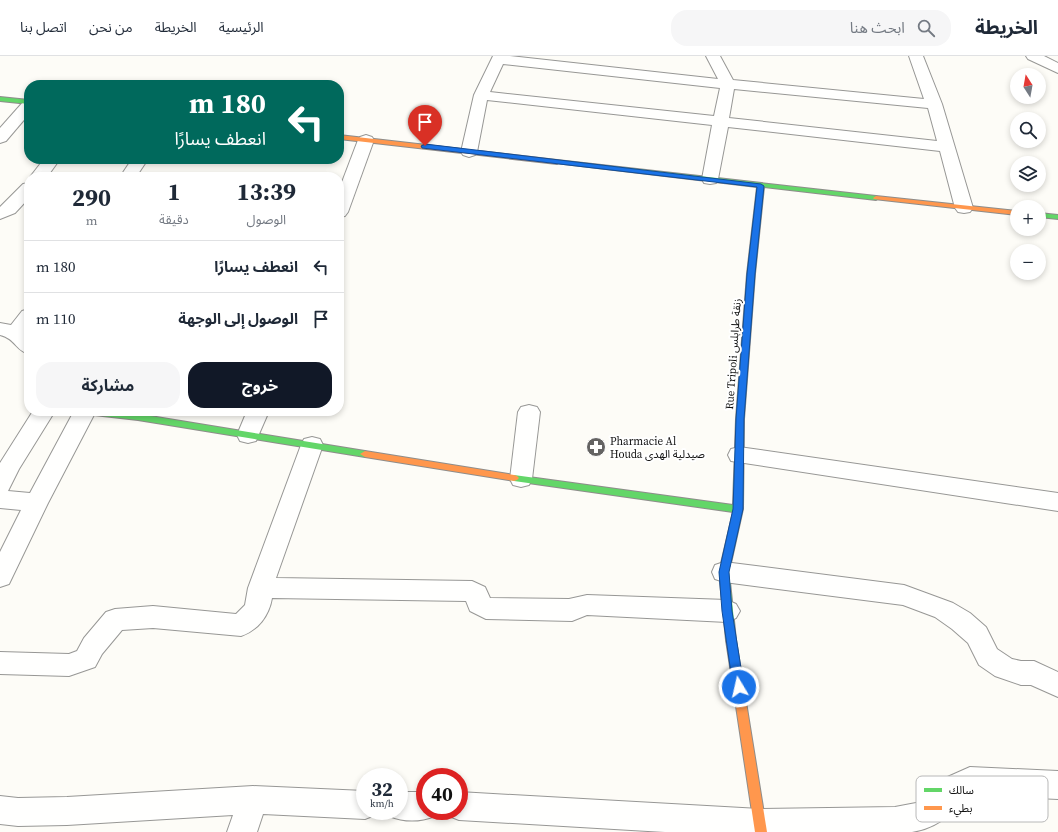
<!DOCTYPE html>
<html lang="ar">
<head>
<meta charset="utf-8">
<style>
  :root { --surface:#fff; --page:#f6f6f7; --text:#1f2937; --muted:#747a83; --line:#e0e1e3; --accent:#111827 }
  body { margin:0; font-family:"Source Serif 4","Noto Sans Arabic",serif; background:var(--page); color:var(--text); direction:rtl; height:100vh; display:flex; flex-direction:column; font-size:15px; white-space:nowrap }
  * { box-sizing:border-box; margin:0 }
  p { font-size:13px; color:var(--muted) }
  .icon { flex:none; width:22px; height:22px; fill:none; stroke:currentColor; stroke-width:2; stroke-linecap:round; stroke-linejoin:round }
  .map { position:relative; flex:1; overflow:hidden; direction:ltr }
  .drawer { position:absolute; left:24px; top:116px; width:320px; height:244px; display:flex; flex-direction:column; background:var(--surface); border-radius:16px; box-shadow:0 2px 6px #0003; direction:rtl }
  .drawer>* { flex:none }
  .banner { position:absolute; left:24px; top:24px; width:320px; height:84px; border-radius:16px; box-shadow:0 2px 6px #0003; direction:rtl; background:#00695c; color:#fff; overflow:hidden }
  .needle { width:26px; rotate:349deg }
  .fabs { position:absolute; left:1010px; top:12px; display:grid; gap:8px }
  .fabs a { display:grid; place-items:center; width:36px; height:36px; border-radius:50%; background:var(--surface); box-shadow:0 2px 6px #0003; font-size:20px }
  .speed { position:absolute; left:356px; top:712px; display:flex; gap:8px; font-size:20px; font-weight:700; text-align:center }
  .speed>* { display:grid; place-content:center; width:52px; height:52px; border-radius:50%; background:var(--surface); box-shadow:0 2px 6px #0003; line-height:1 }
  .speed small { font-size:10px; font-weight:400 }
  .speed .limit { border:6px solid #d22; background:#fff; color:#111 }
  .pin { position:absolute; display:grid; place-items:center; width:34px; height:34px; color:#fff; margin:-41px -17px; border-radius:50% 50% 50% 0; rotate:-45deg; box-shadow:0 0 4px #0007 }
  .pin .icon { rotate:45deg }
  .me { position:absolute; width:44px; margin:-22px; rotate:351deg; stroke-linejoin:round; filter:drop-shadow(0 0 3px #0008) }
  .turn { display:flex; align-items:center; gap:14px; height:84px; padding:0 12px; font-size:18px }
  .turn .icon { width:52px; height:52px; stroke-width:2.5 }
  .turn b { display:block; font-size:28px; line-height:34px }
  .eta { display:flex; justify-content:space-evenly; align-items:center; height:68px; text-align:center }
  .eta b { font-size:24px; font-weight:700; line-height:28px }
  .action { display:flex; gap:8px; margin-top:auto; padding:8px 12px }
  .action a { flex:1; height:46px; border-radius:16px; background:var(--accent); color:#fff; font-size:16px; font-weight:700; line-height:46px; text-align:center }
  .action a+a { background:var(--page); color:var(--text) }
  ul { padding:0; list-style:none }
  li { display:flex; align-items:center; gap:12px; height:52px; padding:0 12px; border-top:1px solid var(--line) }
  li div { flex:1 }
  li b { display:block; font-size:15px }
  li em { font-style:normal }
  header { display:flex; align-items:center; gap:24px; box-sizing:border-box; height:56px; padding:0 20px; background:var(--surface); border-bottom:1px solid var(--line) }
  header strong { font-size:19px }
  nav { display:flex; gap:22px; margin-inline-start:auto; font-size:14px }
  .search { width:280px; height:36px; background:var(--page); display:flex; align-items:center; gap:10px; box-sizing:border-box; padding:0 14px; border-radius:16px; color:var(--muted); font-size:15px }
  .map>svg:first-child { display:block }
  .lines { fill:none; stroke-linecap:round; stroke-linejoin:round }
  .street-casing { stroke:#979795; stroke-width:2 }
  .fast-casing { stroke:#8e8d8b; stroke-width:2 }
  .slow-casing { stroke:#8e8d8b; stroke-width:2 }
  .street { fill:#fffffe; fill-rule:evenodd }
  .fast { fill:#63d668; fill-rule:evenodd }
  .slow { fill:#ff974d; fill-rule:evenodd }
  .route { fill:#1a73e8; stroke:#114b97 }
  .labels { text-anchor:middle; stroke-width:4; stroke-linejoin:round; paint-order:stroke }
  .street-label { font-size:11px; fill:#111; stroke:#fff }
  .poi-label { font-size:11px; fill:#111; stroke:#fff; text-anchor:start }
  .key { fill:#fff; stroke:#b8b8b8; stroke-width:1 }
  .key-label { font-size:11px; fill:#111 }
</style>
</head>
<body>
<header>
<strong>الخريطة</strong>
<div class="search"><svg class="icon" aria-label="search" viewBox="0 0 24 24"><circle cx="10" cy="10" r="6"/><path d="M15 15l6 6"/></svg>ابحث هنا</div>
<nav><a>الرئيسية</a><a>الخريطة</a><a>من نحن</a><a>اتصل بنا</a></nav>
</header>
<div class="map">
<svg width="1058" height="776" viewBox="0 0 1058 776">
  <rect width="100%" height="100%" fill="#fdfcf7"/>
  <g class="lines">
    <defs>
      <g id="street">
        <path d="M493 0H510L718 23 706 0H720L733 24 924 43 909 0H923L942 48 973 152 970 156 964 157 958 156 955 152 940 95 728 71 718 123 716 127 710 128 704 127 702 123 712 69 487 44 477 96 475 99 469 101 463 99 461 96 474 39ZM503 8 720 32 714 60 490 36ZM734 33 928 52 937 85 729 62Z"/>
        <path d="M1026 0H1044L1058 7V17L1028 3Z"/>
        <path d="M29 43V58L6 85 0 87V72L24 45Z"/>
        <path d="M366 79 372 81 374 84 348 156 345 160 339 161V134L358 84 360 81Z"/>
        <path d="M44 103H60L47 121H30Z"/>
        <path d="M132 103H148L136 121H120Z"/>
        <path d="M29 127V142L15 157 0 163V151L23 128Z"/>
        <path d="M29 253V273L27 276 29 279V298C15 294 16 283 0 279V267L11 269 22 255Z"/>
        <path d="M529 349 537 351 540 356 532 423 529 429 521 431 513 429 510 423 518 356 521 351Z"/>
        <path d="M33 355H55L19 413 8 435 30 437 74 355H96L48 447 9 528 0 531V496L21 454 0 452V407Z"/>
        <path d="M247 355H269L256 385 248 387 240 385 237 379Z"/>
        <path d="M312 381 320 383 323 389 276 522 472 525 485 531 490 542 569 543 587 539 727 544 736 548 740 555 736 562 727 566 587 559 572 565 486 563 470 555 466 545 272 542C269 560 258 574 241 580L153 572 122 574 102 598 95 611 69 620 0 618V596L69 598 77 595 84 582 106 556 115 553 153 550 236 558 245 549 248 532 301 389 304 383Z"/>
        <path d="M739 391 1058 437V455L731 405 728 399 731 393Z"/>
        <path d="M724 506 904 529 953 547 970 557 986 571 997 593 1012 603 1021 605H1034L1058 616V641L1031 629H1021L995 620 979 609 968 587 952 573 935 561 903 549 724 526 715 523 712 516 715 509Z"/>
        <path d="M970 711 1058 715V743L972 739C960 745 956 753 946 761 937 769 924 774 912 776H665L459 764 449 760 446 755H459V736L760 753 895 751 916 747 926 741 943 723Z"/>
        <path d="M253 730 365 735V755H377L375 759 365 763 263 758 257 776H227L233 759 67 769 18 770 0 768V740L18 742 67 741Z"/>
        <path d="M399 736H425V755H438L435 760C420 766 404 766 389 760L386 755H399Z"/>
      </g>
      <g id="fast">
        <path d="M0 41 29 44V48L0 45Z"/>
        <path d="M557 104 876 140 879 142 876 144 764 131 755 218 744 363 743 453 729 516 736 584 735 587 731 589 727 587 726 584 719 516 733 456 514 425 511 424 509 422 511 420 514 419 733 449 736 363 747 218 757 131 555 107V105Z"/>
        <path d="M1039 157 1058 159V163L1039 161Z"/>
        <path d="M81 355H112L138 358 365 395 370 398 365 401 138 364 85 358Z"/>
      </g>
      <g id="slow">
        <path d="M339 79 557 104 560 106 557 108 339 83Z"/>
        <path d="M876 140 1017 155V159L874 143 873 142Z"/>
        <path d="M365 395 514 419 517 420 519 422 517 424 514 425 365 401 360 398Z"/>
        <path d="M731 579 735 581 736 584 767 776H755L726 584 727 581Z"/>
      </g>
    </defs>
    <use href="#street" class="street-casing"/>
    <use href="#fast" class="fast-casing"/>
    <use href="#slow" class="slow-casing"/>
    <use href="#street" class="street"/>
    <use href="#fast" class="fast"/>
    <use href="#slow" class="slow"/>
  </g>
  <path class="route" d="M425 88 761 128 764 130 755 218 744 363 743 453 729 516 732 555 744 631 743 634 739 636 735 634 733 631 722 555 719 516 733 453 736 363 747 218 757 131 422 92 421 90Z"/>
  <defs>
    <symbol id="pharmacy-disc" viewBox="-11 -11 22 22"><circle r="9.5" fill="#646362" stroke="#fff"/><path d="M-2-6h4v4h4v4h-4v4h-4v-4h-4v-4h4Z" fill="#fff"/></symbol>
  </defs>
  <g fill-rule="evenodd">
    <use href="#pharmacy-disc" x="585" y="380" width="22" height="22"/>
  </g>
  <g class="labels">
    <g class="street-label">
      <text transform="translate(733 298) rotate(-86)" y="4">Rue Tripoli زنقة طرابلس</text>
    </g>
    <g class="poi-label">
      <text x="610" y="389">Pharmacie Al<tspan x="610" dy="13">Houda صيدلية الهدى</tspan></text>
    </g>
  </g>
  <rect x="916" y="720" width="132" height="46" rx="6" class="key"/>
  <rect x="924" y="732" width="18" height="4" fill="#63d668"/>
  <rect x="924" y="750" width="18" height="4" fill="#ff974d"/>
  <g class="key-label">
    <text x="949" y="738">سالك</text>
    <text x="949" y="756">بطيء</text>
  </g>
</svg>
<div class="fabs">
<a><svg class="needle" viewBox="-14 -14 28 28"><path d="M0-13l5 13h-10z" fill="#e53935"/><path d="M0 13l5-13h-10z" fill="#747a83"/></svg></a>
<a><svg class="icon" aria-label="search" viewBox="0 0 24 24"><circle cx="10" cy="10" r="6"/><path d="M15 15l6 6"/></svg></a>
<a><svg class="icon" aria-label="layers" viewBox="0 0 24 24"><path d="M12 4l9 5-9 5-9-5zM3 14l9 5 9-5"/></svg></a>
<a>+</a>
<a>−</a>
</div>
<div class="speed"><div>32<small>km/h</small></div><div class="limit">40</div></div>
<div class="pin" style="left:425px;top:90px;background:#d93025"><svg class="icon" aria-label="arrive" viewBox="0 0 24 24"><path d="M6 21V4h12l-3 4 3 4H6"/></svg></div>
<svg class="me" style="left:739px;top:631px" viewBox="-20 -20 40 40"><circle r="17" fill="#1a73e8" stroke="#fff" stroke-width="3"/><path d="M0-11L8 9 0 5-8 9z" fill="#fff"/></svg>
<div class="banner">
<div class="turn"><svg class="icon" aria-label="left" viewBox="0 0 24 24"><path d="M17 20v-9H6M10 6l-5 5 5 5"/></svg><div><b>180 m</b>انعطف يسارًا</div></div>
</div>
<section class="drawer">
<div class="eta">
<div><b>13:39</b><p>الوصول</p></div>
<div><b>1</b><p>دقيقة</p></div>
<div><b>290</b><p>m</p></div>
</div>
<ul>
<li><svg class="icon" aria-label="left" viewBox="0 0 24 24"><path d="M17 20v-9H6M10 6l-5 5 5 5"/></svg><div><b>انعطف يسارًا</b></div><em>180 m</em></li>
<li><svg class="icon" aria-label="arrive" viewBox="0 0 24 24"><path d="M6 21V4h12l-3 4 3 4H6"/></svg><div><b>الوصول إلى الوجهة</b></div><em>110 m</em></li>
</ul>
<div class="action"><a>خروج</a><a>مشاركة</a></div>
</section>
</div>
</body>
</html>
